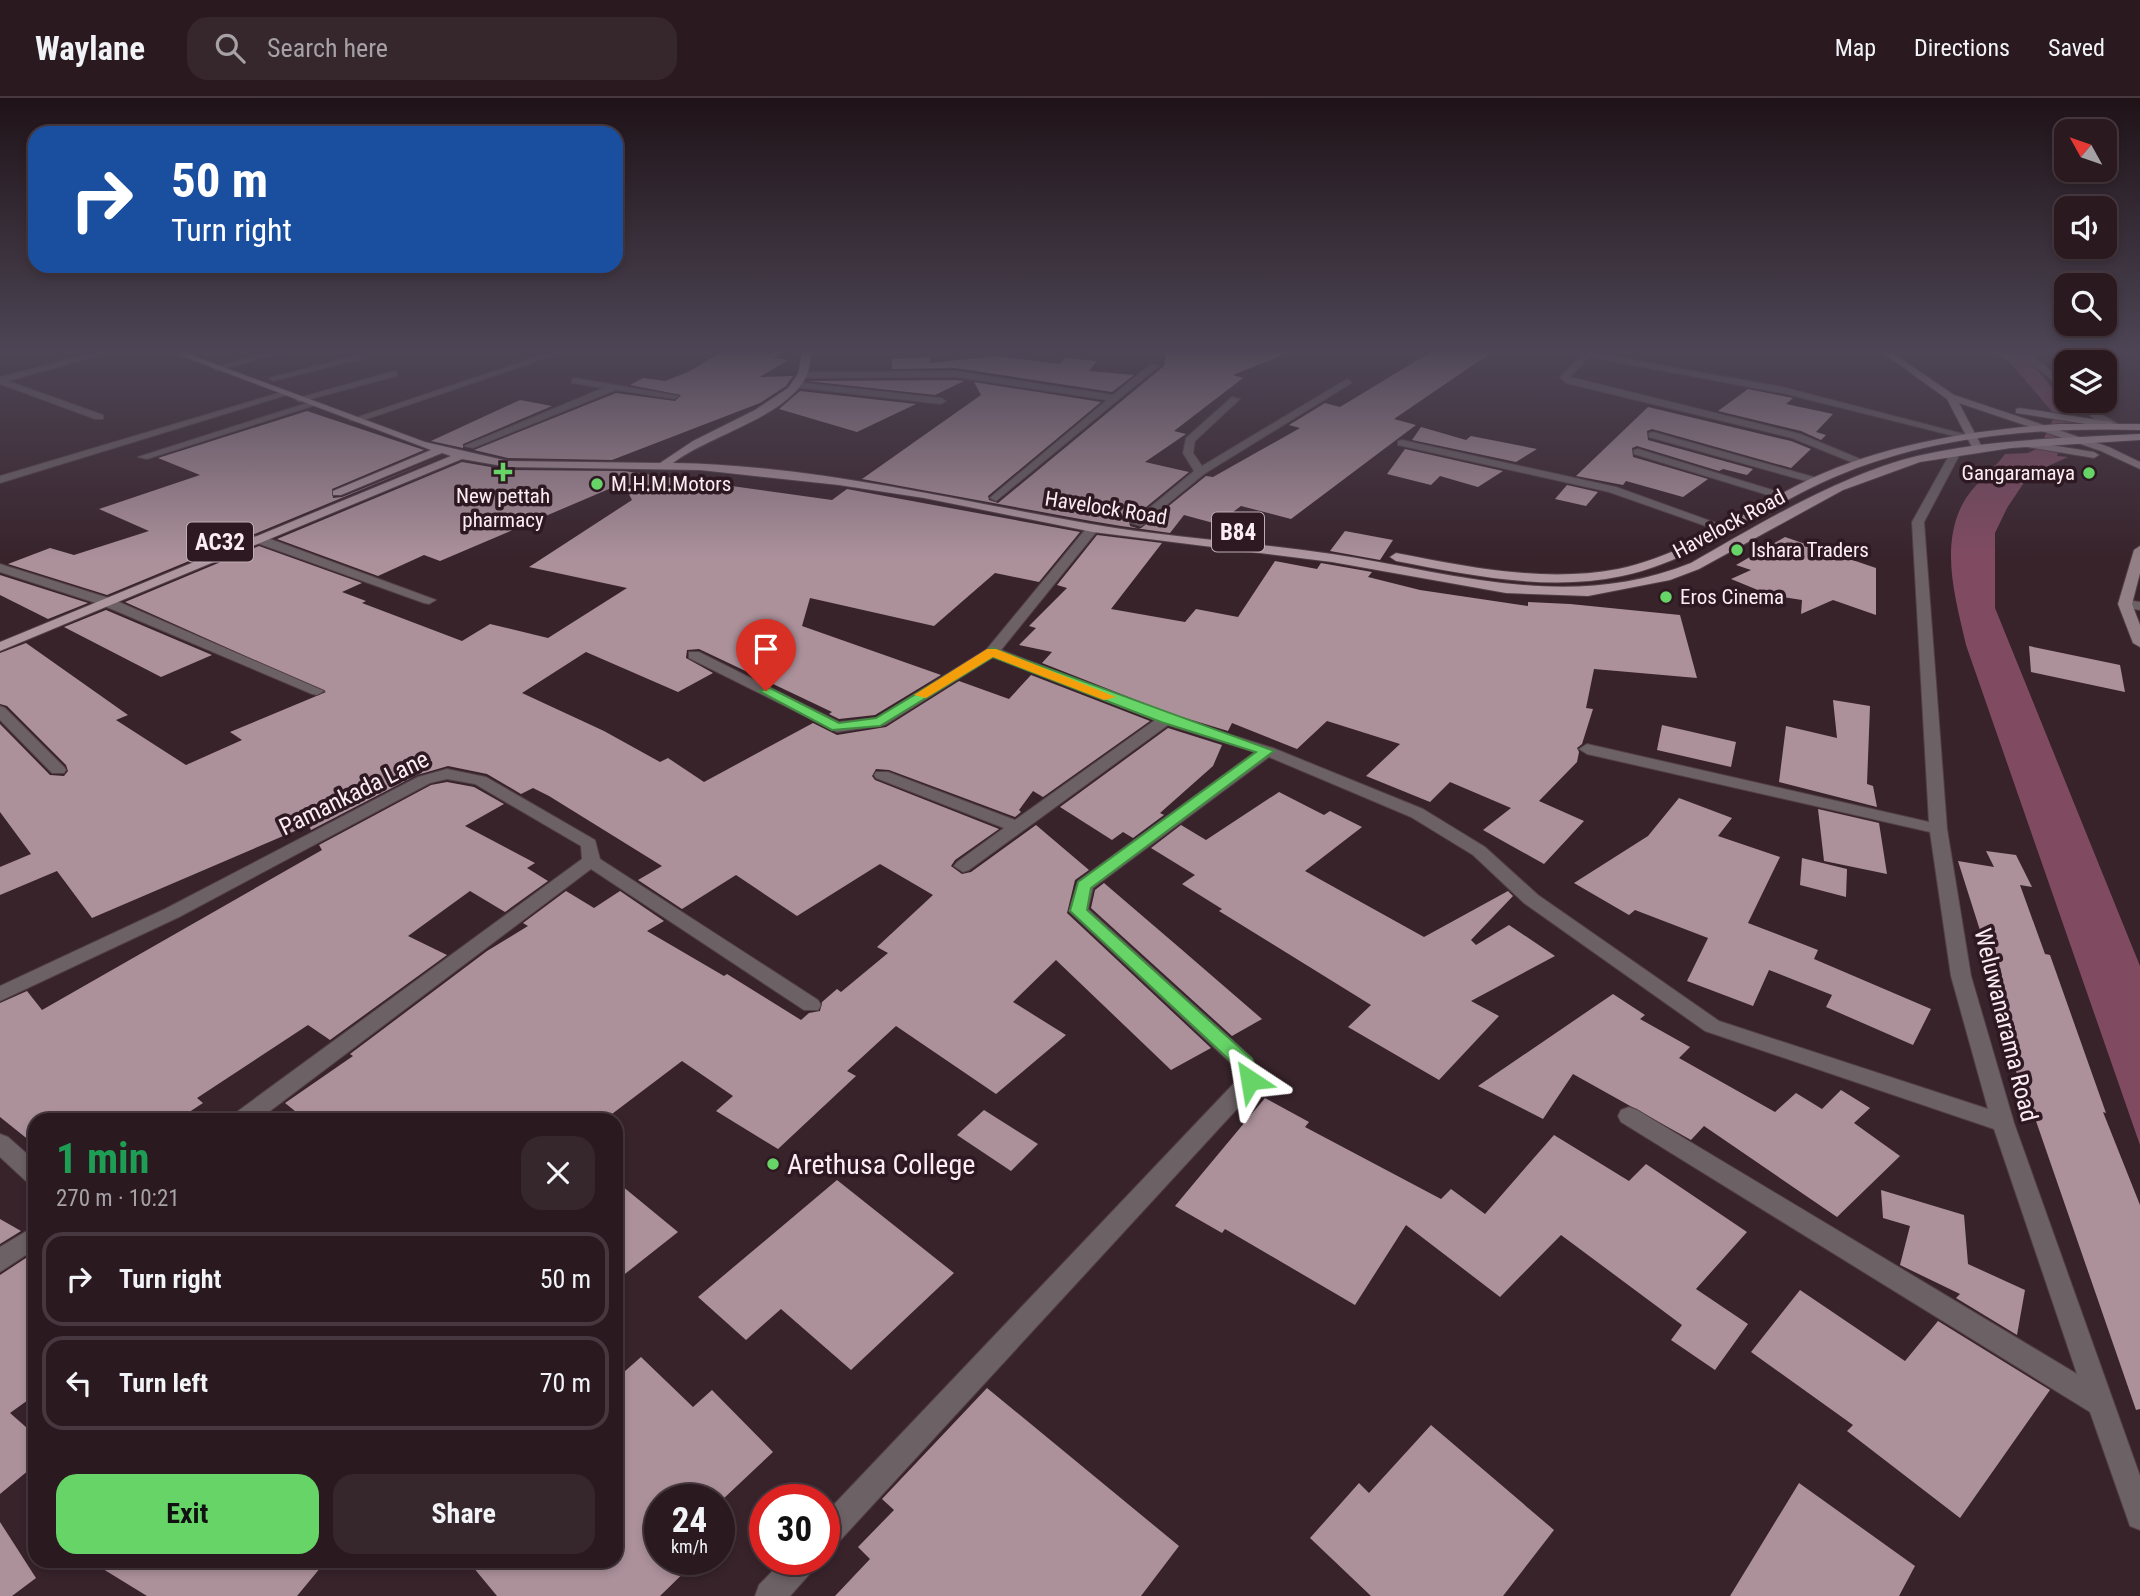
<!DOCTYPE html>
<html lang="en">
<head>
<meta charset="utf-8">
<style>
  :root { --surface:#2a1a20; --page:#36272d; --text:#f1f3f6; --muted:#a5a1a5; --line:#46383e; --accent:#66d466 }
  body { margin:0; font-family:"Roboto Condensed",sans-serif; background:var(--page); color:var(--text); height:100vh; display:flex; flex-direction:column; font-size:26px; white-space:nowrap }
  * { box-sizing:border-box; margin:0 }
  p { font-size:23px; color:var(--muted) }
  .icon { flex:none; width:38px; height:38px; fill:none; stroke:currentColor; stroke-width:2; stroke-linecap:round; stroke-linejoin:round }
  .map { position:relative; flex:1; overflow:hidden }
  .details { position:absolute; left:28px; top:1015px; width:595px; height:455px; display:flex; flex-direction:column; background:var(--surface); border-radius:21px; box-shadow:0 4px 10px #0003,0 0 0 2px var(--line) }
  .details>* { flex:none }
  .top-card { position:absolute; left:28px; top:28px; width:595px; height:147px; border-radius:21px; box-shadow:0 4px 10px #0003,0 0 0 2px var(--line); background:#1a4fa0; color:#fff; overflow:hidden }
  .needle { width:46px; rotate:310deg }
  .controls { position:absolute; left:2054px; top:21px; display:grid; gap:14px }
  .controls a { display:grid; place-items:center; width:63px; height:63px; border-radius:14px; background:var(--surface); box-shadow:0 4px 10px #0003,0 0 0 2px var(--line); font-size:35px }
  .speed { position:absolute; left:644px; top:1386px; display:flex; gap:14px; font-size:35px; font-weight:700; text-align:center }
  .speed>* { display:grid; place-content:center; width:91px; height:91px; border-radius:50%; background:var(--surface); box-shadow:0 4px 10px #0003,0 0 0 2px var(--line); line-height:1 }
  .speed small { font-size:18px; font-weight:400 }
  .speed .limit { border:10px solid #d22; background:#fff; color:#111 }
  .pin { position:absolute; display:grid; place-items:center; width:60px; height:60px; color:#fff; margin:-72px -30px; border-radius:50% 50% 50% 0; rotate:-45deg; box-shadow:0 0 7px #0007 }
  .pin .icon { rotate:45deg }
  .me { position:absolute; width:77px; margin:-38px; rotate:327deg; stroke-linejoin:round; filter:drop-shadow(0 0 5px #0008) }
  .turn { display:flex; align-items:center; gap:24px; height:147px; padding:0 28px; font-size:32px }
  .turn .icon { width:91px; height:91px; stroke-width:2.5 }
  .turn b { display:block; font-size:49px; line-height:60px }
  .round { display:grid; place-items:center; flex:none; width:74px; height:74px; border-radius:21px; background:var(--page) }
  .head { display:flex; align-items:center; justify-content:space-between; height:119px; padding:0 28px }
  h1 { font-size:42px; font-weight:700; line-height:52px; color:#1e9e55 }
  .cta { display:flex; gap:14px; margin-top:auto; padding:14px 28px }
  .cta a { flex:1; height:80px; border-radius:21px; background:var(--accent); color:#111; font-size:28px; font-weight:700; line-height:80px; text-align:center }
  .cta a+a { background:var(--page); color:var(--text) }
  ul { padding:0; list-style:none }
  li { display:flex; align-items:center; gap:21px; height:94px; margin:0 14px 10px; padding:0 14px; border:4px solid var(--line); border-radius:21px }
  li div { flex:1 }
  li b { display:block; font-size:26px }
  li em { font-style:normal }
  header { display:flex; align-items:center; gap:42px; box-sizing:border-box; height:98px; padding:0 35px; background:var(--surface); border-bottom:2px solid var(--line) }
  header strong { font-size:33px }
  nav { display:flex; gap:38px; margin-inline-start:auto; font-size:24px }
  .search { width:490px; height:63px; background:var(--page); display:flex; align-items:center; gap:18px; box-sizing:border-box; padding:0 24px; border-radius:21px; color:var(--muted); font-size:26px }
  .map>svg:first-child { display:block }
  .water { fill:#804b61 }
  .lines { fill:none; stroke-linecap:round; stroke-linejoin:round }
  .canal { fill:#804b61; fill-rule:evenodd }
  .building { fill:#ac919b }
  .lane-casing { stroke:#533f47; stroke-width:2 }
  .street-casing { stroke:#533f47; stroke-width:2 }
  .secondary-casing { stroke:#533f47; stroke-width:2 }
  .primary-casing { stroke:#533f47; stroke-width:2 }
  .lane { fill:#6c6165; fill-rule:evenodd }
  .street { fill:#6c6165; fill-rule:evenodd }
  .secondary { fill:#928086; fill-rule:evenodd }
  .primary { fill:#af97a0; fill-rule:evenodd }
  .route { fill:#66d466; stroke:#428a42; stroke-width:2 }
  .slow { fill:#f59e0b }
  .poi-dot { fill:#66d466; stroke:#2e1922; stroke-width:2.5 }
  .labels { text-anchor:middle; stroke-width:7; stroke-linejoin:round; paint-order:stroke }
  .far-poi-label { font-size:21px; fill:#fcedf3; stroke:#2e1922; text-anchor:start }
  .far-street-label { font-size:21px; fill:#fcedf3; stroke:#2e1922 }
  .shield { fill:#2e1922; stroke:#beadb4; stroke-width:2 }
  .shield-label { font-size:23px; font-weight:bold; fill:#fcedf3 }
  .street-label { font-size:24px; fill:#fcedf3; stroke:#2e1922 }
  .near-poi-label { font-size:28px; fill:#fcedf3; stroke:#2e1922; text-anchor:start }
</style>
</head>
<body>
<header>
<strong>Waylane</strong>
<div class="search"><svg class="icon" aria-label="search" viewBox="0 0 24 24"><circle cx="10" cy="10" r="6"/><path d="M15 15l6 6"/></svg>Search here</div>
<nav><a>Map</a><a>Directions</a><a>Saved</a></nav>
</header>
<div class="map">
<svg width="2140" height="1498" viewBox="0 0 2140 1498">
  <rect width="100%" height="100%" fill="#38232b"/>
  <path class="water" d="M2028 355 2068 359 2029 377 2007 410 1995 435V510L2140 868V1047L1966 547C1956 502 1940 451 1962 407 1972 387 1993 373 2005 356Z"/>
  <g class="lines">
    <path class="canal" d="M1990 252H2012L2026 259 2075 316 2057 358 2001 385 1993 383 1990 378 1993 373 2040 349 2055 317 2012 267Z"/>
  </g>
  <g class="building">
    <path d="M725 252H786L773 260 788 262 760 279 793 278 786 288 760 305 612 362 508 360 474 352 616 295 675 303 681 297 630 287 643 280 665 283 688 274Z"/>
    <path d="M1167 252 1293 253 1233 277 1243 280 1174 333 1186 336 1145 364 1189 374 1129 423 1130 428 1140 431 1206 378 1213 379 1300 330 1289 327 1325 305 1340 309 1434 252H1495L1394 321 1416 327 1291 421 1241 408 1217 426 1184 417 1170 435 1121 428 1091 423 862 381 981 297 974 284 1101 304 988 398 989 402 998 405 1164 268Z"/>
    <path d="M996 258 1060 266 1065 260 1097 263 1089 273 1134 277 1112 294 956 270 892 271V261L930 259V265Z"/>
    <path d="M956 282 964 283 935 297 807 283Z"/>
    <path d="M1748 291 1793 300 1786 306 1833 316 1816 334 1826 337 1821 342 1801 333 1718 313Z"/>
    <path d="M800 293 916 306 857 334 779 311Z"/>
    <path d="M520 302 552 308 463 346V350L431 343Z"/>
    <path d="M1648 309 1791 343 1811 351 1791 370 1652 331 1647 333 1648 342 1753 371 1747 377 1723 371 1719 373 1637 348 1632 350 1633 359 1708 381 1683 399 1626 383 1623 387 1576 378Z"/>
    <path d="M307 313 424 352 332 391 333 400 342 399 443 358 107 497 8 466 50 450 74 457 149 433 99 411 200 377 158 360Z"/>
    <path d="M1421 329 1466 342 1471 338 1537 351 1516 364 1412 342Z"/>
    <path d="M1405 351 1503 373 1478 389 1440 378 1431 387 1387 376Z"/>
    <path d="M462 364 508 372 624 373 832 402 847 391 1080 434 1039 484 995 475 934 528 810 500 802 528 941 577 875 617 839 621 829 616 832 614 699 551 687 552 686 560 713 575 678 594 586 554 522 595 604 633 660 664 668 660 704 684 813 625 837 637 886 629 959 583 1009 601 1031 577 1150 623 1043 699 1033 693 1019 712 1021 714 1015 719 889 672 876 671 872 678 875 682 999 731 955 762 951 768 962 776 971 774 1036 727 1089 772 1075 782 1067 815 1211 950 1171 972 1056 862 1013 904 1066 937 996 996 896 928 847 973 856 978 778 1051 716 1013 733 998 682 963 604 1022H306L285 1005 353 958 350 956 487 853 528 828 523 825 566 793 594 810 620 793 664 823 647 833 724 878 727 876 801 922 809 915 820 913 822 904 837 891 841 894 888 855 877 849 933 797 880 766 797 818 736 777 682 811 638 782 662 768 549 698 533 690 521 696 487 676 448 668 417 677 311 732 309 727 92 820 57 773 0 797V769L31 756 0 714V626L50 677 64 678 68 673 66 667 7 608 0 606V555L26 545 128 617 116 622 186 667 242 642 230 634 326 594 125 504 259 448 362 485 342 494 366 503 362 505 462 543 490 526 548 540 627 490 529 469 632 402 623 385 440 463 424 457 378 478 277 441Z"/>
    <path d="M1567 387 1598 394 1586 408 1555 401Z"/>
    <path d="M1345 433 1393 442 1380 462 1330 453Z"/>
    <path d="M1097 437 1162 445 1111 511 1185 524 1196 511 1238 519 1275 463 1317 471 1321 465 1372 474 1368 479 1420 492 1528 508V504L1570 506 1680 517 1697 580 1594 571 1586 610 1593 611 1582 646 1577 650 1579 654 1577 664 1539 703 1584 723 1544 766 1483 732 1511 710 1450 684 1430 704 1366 678 1400 646 1327 623 1297 651 1232 625 1228 633 1172 616 1042 565 1052 554 1019 547 1036 530 1029 528 1067 490 1057 487Z"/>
    <path d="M1785 439 1876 470V517L1833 502 1801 516 1802 502 1770 497 1731 481 1751 472 1736 467Z"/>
    <path d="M0 477 88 505 48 521 0 497Z"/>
    <path d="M106 512 212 557 161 579 64 529Z"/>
    <path d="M2029 548 2120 567 2125 594 2031 574Z"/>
    <path d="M1833 602 1870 608 1867 686 1873 688 1877 709 1779 684 1786 628 1837 640Z"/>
    <path d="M1662 627 1736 644 1731 669 1657 652Z"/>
    <path d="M1168 630 1222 647 1213 668 1160 715 1164 717 1133 740 1123 734 1112 742 1060 709Z"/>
    <path d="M447 684 474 689 504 706 465 728 535 765 527 770 548 783 505 814 470 793 408 838 447 857 330 942 308 927 197 1000 203 1005 177 1022H35V1047L0 1019V905L27 893 42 912 322 752 319 747 431 687Z"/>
    <path d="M1279 694 1324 717 1330 713 1362 729 1305 773 1424 839 1508 793 1513 798 1471 842 1476 847 1509 827 1555 858 1471 903 1499 918 1439 982 1348 929 1371 907 1219 813 1222 811 1182 786 1195 777 1151 750 1181 727 1206 742Z"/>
    <path d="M1679 700 1732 720 1718 738 1780 759 1748 825 1818 852 1814 861 1931 911 1913 947 1826 909 1832 897 1769 872 1753 908 1687 883 1708 840 1635 812 1629 817 1574 785 1648 738Z"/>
    <path d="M1818 711 1879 725 1887 776 1824 763Z"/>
    <path d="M1986 753 2016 757 2032 789 2020 787 2045 856 2050 857 2106 1015 2103 1014 2140 1107V1311L2136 1312 2027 997H2023L1985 866 1991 867 1958 763 1994 769Z"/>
    <path d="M1802 760 1847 771 1846 799 1800 787Z"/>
    <path d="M1104 785 1181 851 1262 921 1232 938 1091 810 1095 792Z"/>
    <path d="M1613 896 1645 917 1640 921 1690 949 1679 960 1775 1014 1796 995 1822 1011 1841 992 1870 1010 1854 1025 1900 1058 1837 1119 1704 1028 1691 1042 1573 976 1543 1021 1478 988Z"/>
    <path d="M1265 1000 1309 1024 1305 1029 1441 1101 1451 1091 1485 1116 1554 1037 1629 1083 1646 1066 1747 1134 1696 1191 1748 1226 1715 1272 1671 1242 1682 1227 1561 1137 1500 1199 1406 1127 1355 1207 1225 1131 1222 1135 1175 1108Z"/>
    <path d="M984 1012 1038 1046 1011 1073 957 1037Z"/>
    <path d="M837 1082 954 1175 851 1272 781 1211 746 1242 698 1199Z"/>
    <path d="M616 1083 678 1134 616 1183Z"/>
    <path d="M1881 1092 1964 1117 1968 1166 2025 1192 2017 1237 1956 1200 1960 1196 1900 1167 1910 1128 1883 1120Z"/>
    <path d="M0 1121 21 1133 0 1146Z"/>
    <path d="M35 1154V1297L10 1315 35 1337V1367L0 1396V1177Z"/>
    <path d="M1800 1192 1905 1263 1938 1223 2050 1292 1960 1420 1847 1333 1853 1327 1751 1254Z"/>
    <path d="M641 1259 693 1309 712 1292 773 1354 722 1402H660V1461H698L660 1498H497L468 1463H616V1281Z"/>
    <path d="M987 1290 1179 1448 1141 1498H835L870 1461 858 1449 894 1412 882 1401Z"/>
    <path d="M1431 1327 1554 1432 1503 1498H1371L1310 1440 1359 1385 1369 1395Z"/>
    <path d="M1799 1385 1915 1468 1899 1498H1730Z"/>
    <path d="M0 1424 36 1480 12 1498H0Z"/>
    <path d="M90 1463H326L297 1498H147Z"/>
  </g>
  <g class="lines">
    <defs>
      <g id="lane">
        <path d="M363 256H366V260L273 283 269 280Z"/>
        <path d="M394 273 397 274V278L299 304 295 301Z"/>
      </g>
      <g id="street">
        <path d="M105 252H119L8 283 103 317V321H95L0 286V279Z"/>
        <path d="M182 252H197L179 258 174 255Z"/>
        <path d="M276 252H290L217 273 212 270Z"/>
        <path d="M557 252H570L358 324 349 322Z"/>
        <path d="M987 252H1024C1016 257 995 257 987 252Z"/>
        <path d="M1561 252H1595L1594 255 1782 289 1979 340 1974 343 1782 295 1589 259 1570 279 1800 336 1865 363 1866 365 1861 368 1792 340 1566 285 1560 279 1581 258Z"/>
        <path d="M2015 252H2025L2067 286V294Z"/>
        <path d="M1151 266 1159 268 996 403 990 400 992 398 1107 302 956 279 802 280 797 277 802 274 956 273 1113 297Z"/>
        <path d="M575 280 679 298 674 301 616 292 473 350 464 348 603 290 572 285V281Z"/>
        <path d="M1347 281 1352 284 1350 286 1204 376 1141 428 1131 425 1194 373 1183 355 1186 340 1232 299 1240 301 1195 343 1193 355 1202 368Z"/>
        <path d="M795 284 941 300 946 303 941 306 792 289 790 287Z"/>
        <path d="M282 294 290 296 0 385V378Z"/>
        <path d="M2075 303H2086L2102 317 2122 328 2117 331 2094 321Z"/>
        <path d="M310 304 319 306 147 361 138 359Z"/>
        <path d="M1653 334 1821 381 1823 383 1813 385 1649 339V335Z"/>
        <path d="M1402 342 1616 389 1730 430 1720 433 1609 394 1398 347V343Z"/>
        <path d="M1638 351 1789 397 1791 399 1781 401 1634 356V352Z"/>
        <path d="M1956 351 1961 354 1924 424 1947 731 1971 878 2014 1025 2140 1378V1432L2130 1428 2090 1314 1621 1024 1618 1018 1621 1012 1629 1009 1637 1012 2077 1276 1994 1031 1705 933 1524 805 1473 757 1411 719 1269 659 1093 790 1088 811 1252 960 1261 982 1258 988 834 1449 824 1454V1417L1239 980 1236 970 1069 813 1078 783 1255 654 1168 627 969 772 963 774 954 768 957 764 1004 730 876 680 874 677 876 674H888L1015 722 1155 622 993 559 885 627 837 634 689 560V554H699L839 624 876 620 987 551 1089 427H1097V433L1001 552 1171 618 1273 650 1423 711 1485 749 1538 797 1719 923 1988 1011 1951 878 1930 734 1587 656 1579 651 1587 646 1929 724 1912 424 1951 354Z"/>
        <path d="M254 438H262L436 502 429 506 424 505 254 444Z"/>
        <path d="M0 466 112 501 324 593 317 597 312 596 102 507 0 474Z"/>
        <path d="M2125 502 2140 504V512L2120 509V503Z"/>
        <path d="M0 608 5 610 64 669 66 672 64 675H52L0 622Z"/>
        <path d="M447 671 486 679 595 742 600 761 818 902 821 907 818 912H804L591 771 258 1022H231L234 1016 582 761 581 748 475 686 447 681 430 685 179 819 0 903V888L165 811 418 679Z"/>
        <path d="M0 1036 8 1039 35 1063V1086L27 1084 0 1059Z"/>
        <path d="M35 1128V1151L0 1174V1149Z"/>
        <path d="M784 1461H819L814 1471 790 1498H755L759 1487Z"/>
      </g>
      <g id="secondary">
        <path d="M1879 252H1888L1954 297 2109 349 2140 364V371L2101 353 1959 305 1983 351 1974 353 1947 301Z"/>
        <path d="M2020 310 2111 324 2116 327 2111 330 2016 315V311Z"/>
        <path d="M2025 343 2094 354 2099 357 2094 360 2021 348V344Z"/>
        <path d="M2140 448V475L2132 506 2140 527V549L2133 545 2118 506 2134 452Z"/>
      </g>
      <g id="primary">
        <path d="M166 252H177L425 344 508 363 660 365 693 343 755 312 788 290 798 276 803 252H811C810 260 810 271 806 279 785 320 710 337 673 365 814 367 953 402 1091 426 1171 440 1252 444 1332 456 1455 475 1569 514 1691 465 1757 427 1842 376 1917 358 1989 341 2066 340 2140 336V342L2011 350 1920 364 1843 392 1699 471 1670 482 1588 498 1506 495 1332 464 1093 434 924 400 839 387 700 372 508 369 462 361 0 553V544L451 358 442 355 341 397H333V393L431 352Z"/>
        <path d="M2059 326H2140V332C2031 329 1918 339 1819 386 1754 417 1693 463 1622 478 1547 494 1470 477 1396 463L1390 459 1396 455C1469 469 1544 485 1618 471 1687 457 1747 411 1810 381 1888 345 1974 332 2059 326Z"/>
      </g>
    </defs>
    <use href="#lane" class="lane-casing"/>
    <use href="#street" class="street-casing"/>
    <use href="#secondary" class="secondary-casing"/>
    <use href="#primary" class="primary-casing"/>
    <use href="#lane" class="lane"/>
    <use href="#street" class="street"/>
    <use href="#secondary" class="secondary"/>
    <use href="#primary" class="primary"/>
  </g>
  <linearGradient id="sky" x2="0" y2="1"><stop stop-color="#1f1318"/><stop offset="0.55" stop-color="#4d4555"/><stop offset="1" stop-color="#4d4555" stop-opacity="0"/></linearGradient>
  <rect width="2140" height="461" fill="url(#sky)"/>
  <path class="route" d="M992 550 1274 653 1091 790 1087 812 1252 961 1260 982 1257 987H1243L1237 969 1070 813 1078 784 1256 654 1161 624 993 559 880 628 832 632 759 593 770 590 839 625 876 620Z"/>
  <path class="slow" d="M987 551H996L1116 599 1104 602 993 559 926 600 914 597Z"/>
  <g class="poi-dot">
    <path d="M499.5 363.5h7v7h7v7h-7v7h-7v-7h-7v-7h7z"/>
    <circle cx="2089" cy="375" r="7"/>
    <circle cx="597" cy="386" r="7"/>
    <circle cx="1737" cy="452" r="7"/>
    <circle cx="1666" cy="499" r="7"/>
    <circle cx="773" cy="1066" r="7"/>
  </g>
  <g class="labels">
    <g class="far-poi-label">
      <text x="2075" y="382" text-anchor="end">Gangaramaya</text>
      <text x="611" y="393">M.H.M.Motors</text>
      <text x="503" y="405" text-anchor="middle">New pettah<tspan x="503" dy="24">pharmacy</tspan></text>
      <text x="1751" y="459">Ishara Traders</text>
      <text x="1680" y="506">Eros Cinema</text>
    </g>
    <g class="far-street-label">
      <text transform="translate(1106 410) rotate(9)" y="7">Havelock Road</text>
      <text transform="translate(1729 426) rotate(-28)" y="7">Havelock Road</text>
    </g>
    <g class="shield">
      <rect x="1212" y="414.5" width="52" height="39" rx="5"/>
      <rect x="187" y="424.5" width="66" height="39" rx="5"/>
    </g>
    <g class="shield-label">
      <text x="1238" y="442">B84</text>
      <text x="220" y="452">AC32</text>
    </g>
    <g class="street-label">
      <text transform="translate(354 695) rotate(-26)" y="8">Pamankada Lane</text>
      <text transform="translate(2006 927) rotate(76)" y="8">Weluwanarama Road</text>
    </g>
    <g class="near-poi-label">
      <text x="787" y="1076">Arethusa College</text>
    </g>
  </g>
</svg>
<div class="controls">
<a><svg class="needle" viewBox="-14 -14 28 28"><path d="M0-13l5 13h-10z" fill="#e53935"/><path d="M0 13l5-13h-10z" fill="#a5a1a5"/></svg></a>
<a><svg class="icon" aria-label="sound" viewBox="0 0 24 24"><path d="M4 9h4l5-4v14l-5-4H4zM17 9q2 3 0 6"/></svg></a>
<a><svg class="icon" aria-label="search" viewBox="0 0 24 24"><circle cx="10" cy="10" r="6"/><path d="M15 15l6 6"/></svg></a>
<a><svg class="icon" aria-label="layers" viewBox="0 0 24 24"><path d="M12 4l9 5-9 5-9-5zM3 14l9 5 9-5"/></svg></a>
</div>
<div class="speed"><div>24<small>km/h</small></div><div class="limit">30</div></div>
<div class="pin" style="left:766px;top:593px;background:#d93025"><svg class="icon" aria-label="arrive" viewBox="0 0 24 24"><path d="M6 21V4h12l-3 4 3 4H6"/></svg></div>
<svg class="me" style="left:1250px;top:982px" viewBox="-20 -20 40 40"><path d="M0-17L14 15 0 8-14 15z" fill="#66d466" stroke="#fff" stroke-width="4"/></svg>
<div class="top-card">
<div class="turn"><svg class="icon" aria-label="right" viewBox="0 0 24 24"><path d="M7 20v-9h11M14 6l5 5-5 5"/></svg><div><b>50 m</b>Turn right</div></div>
</div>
<section class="details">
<div class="head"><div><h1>1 min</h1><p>270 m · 10:21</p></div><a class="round"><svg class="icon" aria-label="close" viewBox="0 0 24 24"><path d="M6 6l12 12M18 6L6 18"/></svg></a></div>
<ul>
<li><svg class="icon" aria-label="right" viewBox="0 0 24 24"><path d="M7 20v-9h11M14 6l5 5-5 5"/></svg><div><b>Turn right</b></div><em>50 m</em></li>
<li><svg class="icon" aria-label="left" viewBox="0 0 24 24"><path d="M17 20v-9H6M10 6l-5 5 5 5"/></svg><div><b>Turn left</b></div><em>70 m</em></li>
</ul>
<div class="cta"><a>Exit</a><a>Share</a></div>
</section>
</div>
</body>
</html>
